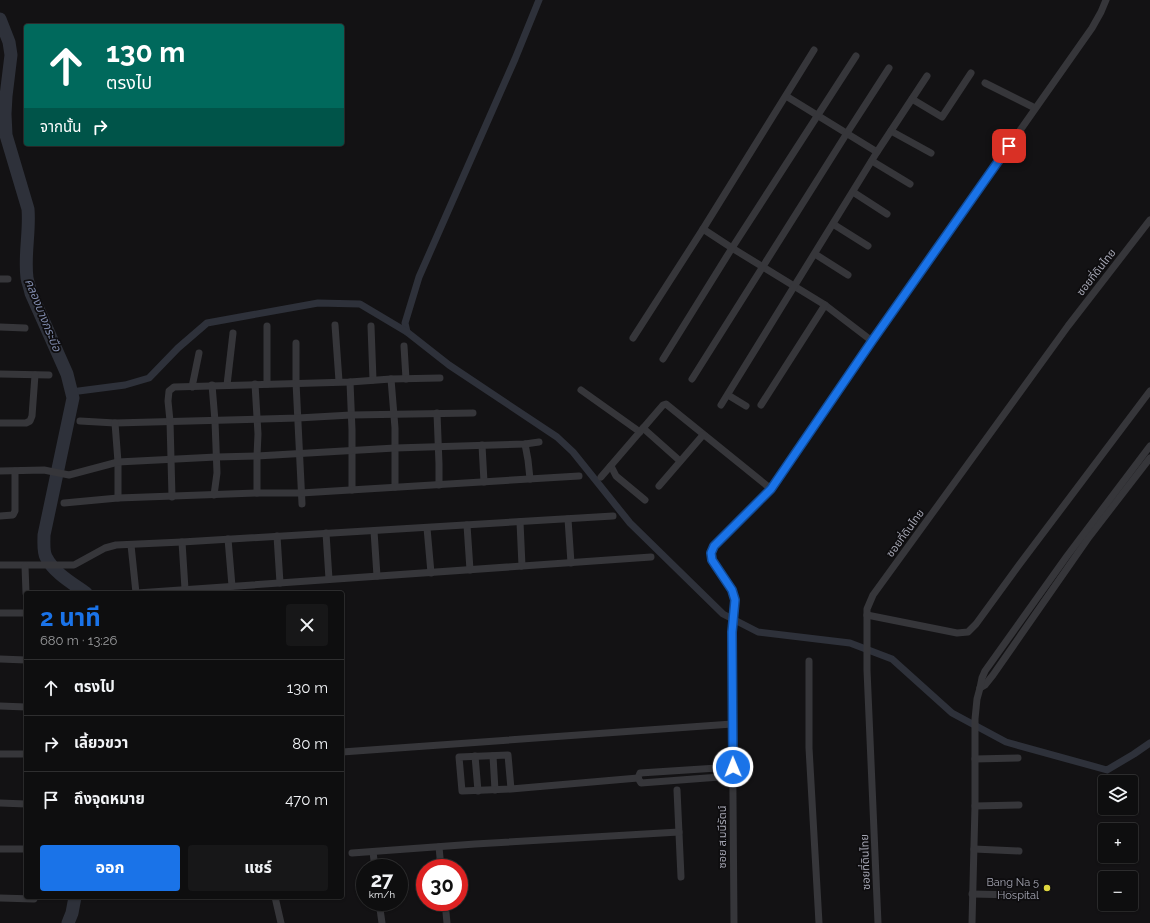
<!DOCTYPE html>
<html lang="th">
<head>
<meta charset="utf-8">
<style>
  :root { --surface:#0e0e0f; --page:#171718; --text:#f1f3f6; --muted:#9b9c9e; --line:#2e2e2f; --accent:#1a73e8 }
  body { margin:0; font-family:Raleway,"Noto Sans Thai",sans-serif; background:var(--page); color:var(--text); height:100vh; display:flex; flex-direction:column; font-size:15px; white-space:nowrap }
  * { box-sizing:border-box; margin:0 }
  p { font-size:13px; color:var(--muted) }
  .icon { flex:none; width:22px; height:22px; fill:none; stroke:currentColor; stroke-width:2; stroke-linecap:round; stroke-linejoin:round }
  .map { position:relative; flex:1; overflow:hidden }
  .drawer { position:absolute; left:24px; top:591px; width:320px; height:308px; display:flex; flex-direction:column; background:var(--surface); border-radius:4px; box-shadow:0 1px 3px #0004,0 0 0 1px var(--line) }
  .drawer>* { flex:none }
  .hud { position:absolute; left:24px; top:24px; width:320px; height:122px; border-radius:4px; box-shadow:0 1px 3px #0004,0 0 0 1px var(--line); background:#00695c; color:#fff; overflow:hidden }
  .controls { position:absolute; left:1098px; top:775px; display:grid; gap:8px }
  .controls a { display:grid; place-items:center; width:40px; height:40px; border-radius:4px; background:var(--surface); box-shadow:0 1px 3px #0004,0 0 0 1px var(--line); font-size:20px }
  .speed { position:absolute; left:356px; top:859px; display:flex; gap:8px; font-size:20px; font-weight:700; text-align:center }
  .speed>* { display:grid; place-content:center; width:52px; height:52px; border-radius:50%; background:var(--surface); box-shadow:0 1px 3px #0004,0 0 0 1px var(--line); line-height:1 }
  .speed small { font-size:10px; font-weight:400 }
  .speed .limit { border:6px solid #d22; background:#fff; color:#111 }
  .pin { position:absolute; display:grid; place-items:center; width:34px; height:34px; color:#fff; margin:-17px; border-radius:8px; box-shadow:0 2px 6px #0006 }
  .me { position:absolute; width:44px; margin:-22px; rotate:359deg; stroke-linejoin:round; filter:drop-shadow(0 0 3px #0008) }
  .turn { display:flex; align-items:center; gap:14px; height:84px; padding:0 16px; font-size:18px }
  .turn .icon { width:52px; height:52px; stroke-width:2.5 }
  .turn b { display:block; font-size:28px; line-height:34px }
  .then { display:flex; align-items:center; height:38px; padding:0 16px; background:#0003; gap:8px; font-size:15px }
  .round { display:grid; place-items:center; flex:none; width:42px; height:42px; border-radius:4px; background:var(--page) }
  .overview { display:flex; align-items:center; justify-content:space-between; height:68px; padding:0 16px }
  h1 { font-size:24px; font-weight:700; line-height:30px; color:var(--accent) }
  .cta { display:flex; gap:8px; margin-top:auto; padding:8px 16px }
  .cta a { flex:1; height:46px; border-radius:4px; background:var(--accent); color:#fff; font-size:16px; font-weight:700; line-height:46px; text-align:center }
  .cta a+a { background:var(--page); color:var(--text) }
  ul { padding:0; list-style:none }
  li { display:flex; align-items:center; gap:12px; height:56px; padding:0 16px; border-top:1px solid var(--line) }
  li div { flex:1 }
  li b { display:block; font-size:15px }
  li em { font-style:normal }
  .map>svg:first-child { display:block }
  .lines { fill:none; stroke-linecap:round; stroke-linejoin:round }
  .canal { stroke:#2e313a; stroke-width:7 }
  .river { stroke:#2e313a; stroke-width:13 }
  .minor { stroke:#36363a; stroke-width:7 }
  .route-casing { stroke:#114b97; stroke-width:10 }
  .route { stroke:#1a73e8; stroke-width:7 }
  .poi-dot { fill:#dfd73f; stroke:#0e0d0f; stroke-width:1.5 }
  .labels { text-anchor:middle; stroke-width:3.5; stroke-linejoin:round; paint-order:stroke }
  .street-label { font-size:11px; fill:#a5a6b3; stroke:#0e0d0f }
  .poi-label { font-size:11px; fill:#a5a6b3; stroke:#0e0d0f; text-anchor:end }
  .water-label { font-size:12px; font-style:italic; fill:#7f8aab; stroke:#0e0d0f }
</style>
</head>
<body>
<div class="map">
<svg width="1150" height="923" viewBox="0 0 1150 923">
  <rect width="100%" height="100%" fill="#131214"/>
  <g class="lines">
    <g class="canal">
      <path d="M539 0 515 59 419 277 405 323 407 332 449 365 557 437 573 452 630 523 723 614 758 632 850 643 892 659 952 713 1006 742 1107 770 1134 754 1150 743"/>
      <path d="M71 392 125 385 149 378 178 348 207 323 318 303 360 304 407 332"/>
    </g>
    <g class="river">
      <path d="M0 19 9 42 11 55 6 96 5 114 6 135 28 209C30 232 24 255 27 278 28 283 30 288 31 293L67 374 73 398 44 535C44 542 43 551 46 557 54 573 72 583 86 593"/>
      <path d="M68 923 72 913 75 897"/>
    </g>
    <g class="minor">
      <path d="M985 83 1035 108"/>
      <path d="M786 96 877 152"/>
      <path d="M912 99 942 117 971 73"/>
      <path d="M891 131 931 153"/>
      <path d="M872 161 910 184"/>
      <path d="M853 192 887 214"/>
      <path d="M833 224 868 246"/>
      <path d="M703 229 732 248 825 305 872 341"/>
      <path d="M815 254 848 275"/>
      <path d="M0 279H8"/>
      <path d="M335 325 339 381"/>
      <path d="M371 326 373 380"/>
      <path d="M0 327 25 328"/>
      <path d="M633 338 703 229 814 50"/>
      <path d="M296 343V382L302 504"/>
      <path d="M404 346 406 379"/>
      <path d="M663 359 732 248 856 56"/>
      <path d="M0 374 49 375"/>
      <path d="M391 379 395 428V487"/>
      <path d="M692 379 847 133 889 68"/>
      <path d="M350 382 352 430V490"/>
      <path d="M255 384 258 434 257 456V493"/>
      <path d="M267 384V326"/>
      <path d="M212 385 215 421 217 473 214 495"/>
      <path d="M227 385 233 333"/>
      <path d="M192 387 199 353"/>
      <path d="M581 390 640 432"/>
      <path d="M728 395 746 406"/>
      <path d="M721 405 877 152 927 76"/>
      <path d="M761 405 825 305"/>
      <path d="M437 413 439 464V485"/>
      <path d="M80 421 115 423 298 418 351 415 473 413"/>
      <path d="M0 423H26L30 421 32 416 35 375"/>
      <path d="M115 423 118 462V498"/>
      <path d="M643 428 680 461"/>
      <path d="M525 444 528 460 530 479"/>
      <path d="M482 445 484 482"/>
      <path d="M611 466 616 476 645 500"/>
      <path d="M0 471 44 470 69 475 118 462 216 457 257 456 395 448 525 444 539 442"/>
      <path d="M601 477 663 405 666 404 771 489"/>
      <path d="M659 486 703 435"/>
      <path d="M172 497 170 421 168 401 169 391 174 387 350 382 391 379 440 378"/>
      <path d="M64 503 118 498 257 493H301L579 476"/>
      <path d="M0 516 13 515 15 511V471"/>
      <path d="M568 519 571 563"/>
      <path d="M520 522 522 566"/>
      <path d="M467 525 470 570"/>
      <path d="M427 528 431 573"/>
      <path d="M374 531 377 576"/>
      <path d="M326 533 329 579"/>
      <path d="M277 536 280 583"/>
      <path d="M228 539 232 586"/>
      <path d="M182 542 185 589"/>
      <path d="M131 545 136 593"/>
      <path d="M0 565H74L105 548 116 545 182 542 613 516"/>
      <path d="M25 566 26 593"/>
      <path d="M137 593 651 557"/>
      <path d="M0 613H26"/>
      <path d="M867 615 957 633 968 632 976 624 1019 565 1150 391"/>
      <path d="M0 659 26 660"/>
      <path d="M809 661V748L819 923"/>
      <path d="M980 688 985 685 993 675 1089 537 1150 458"/>
      <path d="M0 706 26 707"/>
      <path d="M342 752 732 724"/>
      <path d="M0 754H26"/>
      <path d="M475 756 478 791"/>
      <path d="M493 756 495 790"/>
      <path d="M975 759 1018 758"/>
      <path d="M733 776 641 783 638 778 640 773 733 767"/>
      <path d="M511 789 508 755 459 757 462 791 511 789 638 778"/>
      <path d="M677 790 681 877"/>
      <path d="M0 803 26 804"/>
      <path d="M975 806 1019 805"/>
      <path d="M439 847 441 868"/>
      <path d="M0 849H26"/>
      <path d="M974 849 1019 851"/>
      <path d="M373 852 375 868"/>
      <path d="M352 853 475 844 679 832"/>
      <path d="M972 894 1017 895"/>
      <path d="M275 897 281 923"/>
      <path d="M0 898 34 899"/>
      <path d="M379 902 382 923"/>
      <path d="M445 902 447 923"/>
      <path d="M734 923 732 673 733 632 735 600 732 590 712 560 711 553 714 546 771 489 872 341 964 210 1092 28 1101 12 1106 0"/>
      <path d="M878 923 867 670V609L873 595 1068 326 1150 220"/>
      <path d="M972 923 975 806V719L977 699 980 688 982 678 985 671 1067 556 1150 446"/>
    </g>
  </g>
  <g class="lines">
    <defs>
      <path id="route" d="M733 767 732 632 735 600 732 590 712 560 711 553 714 546 771 489 872 341 1009 146"/>
    </defs>
    <use href="#route" class="route-casing"/>
    <use href="#route" class="route"/>
  </g>
  <circle class="poi-dot" cx="1047" cy="888" r="4"/>
  <g class="labels">
    <g class="street-label">
      <text transform="translate(1096 272) rotate(-52)" y="4">ซอยที่ดินไทย</text>
      <text transform="translate(905 533) rotate(-54)" y="4">ซอยที่ดินไทย</text>
      <text transform="translate(722 837) rotate(-90)" y="4">ซอย ส.มนีรัตน์</text>
      <text transform="translate(865 862) rotate(-92)" y="4">ซอยที่ดินไทย</text>
    </g>
    <g class="poi-label">
      <text x="1039" y="886">Bang Na 5<tspan x="1039" dy="13">Hospital</tspan></text>
    </g>
    <g class="water-label">
      <text transform="translate(43 315) rotate(68)" y="4">คลองบางกระบือ</text>
    </g>
  </g>
</svg>
<div class="controls">
<a><svg class="icon" aria-label="layers" viewBox="0 0 24 24"><path d="M12 4l9 5-9 5-9-5zM3 14l9 5 9-5"/></svg></a>
<a>+</a>
<a>−</a>
</div>
<div class="speed"><div>27<small>km/h</small></div><div class="limit">30</div></div>
<div class="pin" style="left:1009px;top:146px;background:#d93025"><svg class="icon" aria-label="arrive" viewBox="0 0 24 24"><path d="M6 21V4h12l-3 4 3 4H6"/></svg></div>
<svg class="me" style="left:733px;top:767px" viewBox="-20 -20 40 40"><circle r="17" fill="#1a73e8" stroke="#fff" stroke-width="3"/><path d="M0-11L8 9 0 5-8 9z" fill="#fff"/></svg>
<div class="hud">
<div class="turn"><svg class="icon" aria-label="ahead" viewBox="0 0 24 24"><path d="M12 20V5M6 11l6-6 6 6"/></svg><div><b>130 m</b>ตรงไป</div></div>
<div class="then">จากนั้น<svg class="icon" aria-label="right" viewBox="0 0 24 24"><path d="M7 20v-9h11M14 6l5 5-5 5"/></svg></div>
</div>
<section class="drawer">
<div class="overview"><div><h1>2 นาที</h1><p>680 m · 13:26</p></div><a class="round"><svg class="icon" aria-label="close" viewBox="0 0 24 24"><path d="M6 6l12 12M18 6L6 18"/></svg></a></div>
<ul>
<li><svg class="icon" aria-label="ahead" viewBox="0 0 24 24"><path d="M12 20V5M6 11l6-6 6 6"/></svg><div><b>ตรงไป</b></div><em>130 m</em></li>
<li><svg class="icon" aria-label="right" viewBox="0 0 24 24"><path d="M7 20v-9h11M14 6l5 5-5 5"/></svg><div><b>เลี้ยวขวา</b></div><em>80 m</em></li>
<li><svg class="icon" aria-label="arrive" viewBox="0 0 24 24"><path d="M6 21V4h12l-3 4 3 4H6"/></svg><div><b>ถึงจุดหมาย</b></div><em>470 m</em></li>
</ul>
<div class="cta"><a>ออก</a><a>แชร์</a></div>
</section>
</div>
</body>
</html>
